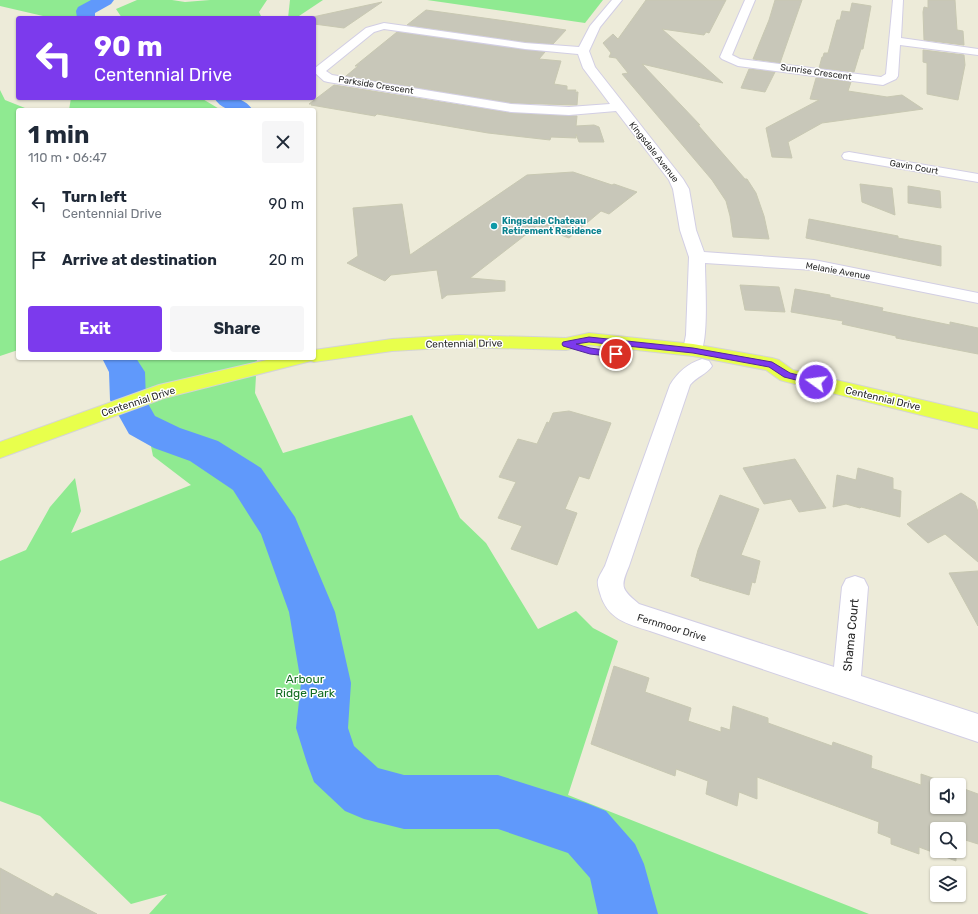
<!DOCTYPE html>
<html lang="en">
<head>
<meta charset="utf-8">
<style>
  :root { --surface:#fff; --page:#f6f6f7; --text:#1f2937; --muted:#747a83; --accent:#7c3aed }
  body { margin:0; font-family:Rubik,sans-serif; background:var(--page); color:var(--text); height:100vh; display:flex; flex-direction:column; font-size:15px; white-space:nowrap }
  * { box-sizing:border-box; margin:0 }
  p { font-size:13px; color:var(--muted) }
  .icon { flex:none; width:22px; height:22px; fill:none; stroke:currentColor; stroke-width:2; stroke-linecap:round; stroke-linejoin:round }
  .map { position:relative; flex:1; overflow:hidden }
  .panel { position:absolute; left:16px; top:108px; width:300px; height:252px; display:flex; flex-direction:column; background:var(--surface); border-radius:4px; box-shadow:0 1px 3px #0004 }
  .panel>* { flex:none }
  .top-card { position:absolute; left:16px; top:16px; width:300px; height:84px; border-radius:4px; box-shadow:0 1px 3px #0004; background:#7c3aed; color:#fff; overflow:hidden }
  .controls { position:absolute; left:930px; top:778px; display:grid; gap:8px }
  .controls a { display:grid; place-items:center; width:36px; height:36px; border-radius:4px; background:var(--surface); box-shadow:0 1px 3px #0004; font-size:20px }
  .pin { position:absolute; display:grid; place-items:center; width:34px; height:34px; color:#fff; margin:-17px; border:2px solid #fff; border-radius:50%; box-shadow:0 1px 4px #0007 }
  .me { position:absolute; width:44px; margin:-22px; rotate:284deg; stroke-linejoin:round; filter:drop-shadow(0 0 3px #0008) }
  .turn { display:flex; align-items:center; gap:14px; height:84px; padding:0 12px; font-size:18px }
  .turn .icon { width:52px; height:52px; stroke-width:2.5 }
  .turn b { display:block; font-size:28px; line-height:34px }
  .round { display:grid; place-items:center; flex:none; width:42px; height:42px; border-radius:4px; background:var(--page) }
  .overview { display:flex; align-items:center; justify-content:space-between; height:68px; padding:0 12px }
  h1 { font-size:24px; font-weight:700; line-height:30px }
  .primary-button { display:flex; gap:8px; margin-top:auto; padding:8px 12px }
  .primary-button a { flex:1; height:46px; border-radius:4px; background:var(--accent); color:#fff; font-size:16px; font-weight:700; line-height:46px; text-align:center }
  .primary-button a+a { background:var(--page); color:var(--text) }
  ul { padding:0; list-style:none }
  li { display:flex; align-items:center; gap:12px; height:56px; padding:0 12px }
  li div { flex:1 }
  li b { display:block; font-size:15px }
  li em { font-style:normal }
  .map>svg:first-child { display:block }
  .green { fill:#8fea91 }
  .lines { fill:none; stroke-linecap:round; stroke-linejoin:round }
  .river { fill:#6099fb; fill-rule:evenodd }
  .building { fill:#c8c7b9; stroke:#c8c8b2 }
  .minor-casing { stroke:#d2cee4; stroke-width:2 }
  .major-casing { stroke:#d4d4d4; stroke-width:2 }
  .minor { fill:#fff; fill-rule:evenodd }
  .major { fill:#e8ff4c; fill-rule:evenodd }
  .route { fill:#7c3aed; stroke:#51269a }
  .culture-dot { fill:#0f9aa8; stroke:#fff; stroke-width:1.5 }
  .labels { text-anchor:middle; stroke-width:3; stroke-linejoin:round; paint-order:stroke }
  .far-street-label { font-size:9px; fill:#292929; stroke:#fff }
  .far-culture-label { font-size:9px; font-weight:bold; fill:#0d838f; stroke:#fff; text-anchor:start }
  .street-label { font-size:10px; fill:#292929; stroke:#fff }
  .near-street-label { font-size:12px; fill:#292929; stroke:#fff }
  .near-park-label { font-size:12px; fill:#126c20; stroke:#fff }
</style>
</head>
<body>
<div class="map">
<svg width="978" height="914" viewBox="0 0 978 914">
  <rect width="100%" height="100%" fill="#edebd9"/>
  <g class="green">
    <path d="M0 0H102L96 3 82 17V18H65L62 16H43L0 6Z"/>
    <path d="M137 0H172L185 2 210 0H267L259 12 262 18H122L116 9Z"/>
    <path d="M290 0H323L296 18H288Z"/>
    <path d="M427 0H603L585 23Z"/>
    <path d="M0 90 5 100 30 110H18V350L0 356Z"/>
    <path d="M71 98H201L221 110H69Z"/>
    <path d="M133 358H257L255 393 283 453 412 415 460 518 486 543 538 629 576 611 593 628 618 641 568 795 869 914H149L167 894 131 904 40 816 0 801V561L26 550 50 507 75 478 81 511 71 533 191 485 153 456Z"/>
  </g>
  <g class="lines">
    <g class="river">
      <path d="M91 0H114L111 4 95 13V18H77L76 11 78 7Z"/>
      <path d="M214 98C230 98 242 95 253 110 236 110 224 113 214 98Z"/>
      <path d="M102 358H136L145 372 146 400 155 416 180 428 218 441 261 468 295 517 335 612 351 683 348 728 354 746 378 768 404 775H498L586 803 606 811 635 844 644 864 658 914H598L590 878 568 853 498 829H404L364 819 345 811 314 782 307 763 296 728 301 683 289 612 261 534 233 490 190 461 154 448 129 434 110 400 109 372Z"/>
    </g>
  </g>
  <g class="building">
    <path d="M646 0H726L709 33 706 32 704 35 662 29 723 83 642 64 700 125H698L745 179H747L756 193 764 216 769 239 733 237 730 216 726 201 712 180 622 74 628 73 616 58 609 57 611 53 603 43 613 34 618 39Z"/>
    <path d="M775 0H802L780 63 753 59 769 20Z"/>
    <path d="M928 0H955L957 30 963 31 964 45 924 40 923 12 924 7 928 8Z"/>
    <path d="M382 2 344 28 314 24V18H308Z"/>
    <path d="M852 3 871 6 863 49H861L854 72 819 68 822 57H823L824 53H828L837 20H840L842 11 850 12Z"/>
    <path d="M426 10 506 21 566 30 553 44 525 42 407 25Z"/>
    <path d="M397 32 545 52 539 59 561 61 554 84 567 86V90H576L575 92H578L577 105 511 103 346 76 358 66H355Z"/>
    <path d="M923 50 964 55 965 65 958 100 927 94V63L923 62Z"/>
    <path d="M749 69 775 72 765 92 741 88Z"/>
    <path d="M816 78 851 82 848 91 887 97 902 95 923 109 822 123 788 142 792 158 772 157 766 128 819 100 810 99Z"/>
    <path d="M334 85 511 113 577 116 576 126 594 125 599 127 604 142H579L576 134V138L551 137 550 140 488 133 377 114 375 116 311 105 312 104H309Z"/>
    <path d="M573 172 612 185 614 184 637 192 609 214 601 211 569 238 537 226 470 278 505 281V291L447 295 442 299 437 270 391 275 385 281 347 263 358 256 353 208 402 204 410 255 527 175Z"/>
    <path d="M860 184 892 188 895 215 862 202Z"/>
    <path d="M908 186 940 191 941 208 908 203Z"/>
    <path d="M809 219 898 236V238L941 246V266L806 238Z"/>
    <path d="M740 285 779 287 785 312 745 310Z"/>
    <path d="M795 289 830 295V297L883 308 882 311 950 325V322L978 328V354L896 338V336L842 324 843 321 791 312Z"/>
    <path d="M569 411 611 423 589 479 579 476 565 509 577 513 557 565 511 549 522 526 498 518 516 482 499 477 518 439 537 444 547 422 549 423 553 413Z"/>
    <path d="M795 459 826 508 799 512 791 499 764 504 743 468Z"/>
    <path d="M858 468 893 478V489L901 491 900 517 861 507 860 508 846 504 833 507 837 475 856 480Z"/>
    <path d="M961 493 975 502 978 512V562L945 534 928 543 907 524Z"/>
    <path d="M720 495 759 509 741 555 760 561 755 583 752 582 749 595 699 580 700 579 691 576 698 550Z"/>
    <path d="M978 571V626L949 573Z"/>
    <path d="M614 666 649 678 645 692 691 708 688 721 721 732V727L730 730 733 706 768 718V723L832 746 833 742 872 756 871 768 921 785V774L953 785H937V807H959V787L978 794V844L959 838V829H937V851H956V861L919 847V854L891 844V838L878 833 879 822 757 777V799L739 792 737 806 706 794 708 781 676 769 675 776 591 744Z"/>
    <path d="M0 868 53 897 56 893 97 914H0Z"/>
  </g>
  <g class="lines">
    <defs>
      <g id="minor">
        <path d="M612 0H622L600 27 589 51 595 67 683 179 689 189 696 230 704 252 814 260 978 293V303L814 270 705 263C705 282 709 340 700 354L693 356 686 354 683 350 686 335 689 257 680 230 673 189 669 180 616 111 569 115 511 112 328 82 324 81 314 72 315 68 366 28 384 23 525 43 579 47 590 26ZM384 29 525 49 578 54 583 68 610 104 569 107 511 104 332 75 326 71 374 32Z"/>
        <path d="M745 0H755L732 55 740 59 881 77 886 74 893 0H903L901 38 978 49V55L900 45 898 76 896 79 883 85 738 66 722 59 720 57Z"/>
        <path d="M849 152 978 174V182L844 159 842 156 844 153Z"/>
        <path d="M702 359 709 361 712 366C707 374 696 377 690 385L629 566C620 587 621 589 639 604L834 667 842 587 846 579 855 576 864 579 868 587 861 676 978 714V742L650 631C627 624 607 619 600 593 599 589 597 584 598 580 599 576 603 570 605 566L670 385C678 372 687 364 702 359Z"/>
      </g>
      <path id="major" d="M589 333 693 344 772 358 779 360 793 370 978 413V429L787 382 780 380 766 370 693 356 589 345 566 350 459 347 392 351 314 362 311 361 164 398 0 458V442L159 385 275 358H314V350L392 339 459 335 566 338Z"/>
    </defs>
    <use href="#minor" class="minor-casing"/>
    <use href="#major" class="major-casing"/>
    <use href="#minor" class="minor"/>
    <use href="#major" class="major"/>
  </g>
  <path class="route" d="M589 337 693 348 772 362 790 373 819 380 820 382 816 385 784 377 769 367 693 353 589 342 576 344 590 348 619 352V356L616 357 590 354 563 346 562 344 563 342Z"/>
  <circle class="culture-dot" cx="494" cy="226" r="4"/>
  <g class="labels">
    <g class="far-street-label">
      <text transform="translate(816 72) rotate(8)" y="3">Sunrise Crescent</text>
      <text transform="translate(376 85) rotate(9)" y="3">Parkside Crescent</text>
      <text transform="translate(654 152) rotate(52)" y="3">Kingsdale Avenue</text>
      <text transform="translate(914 167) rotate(10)" y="3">Gavin Court</text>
      <text transform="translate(838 271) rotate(10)" y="3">Melanie Avenue</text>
    </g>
    <g class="far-culture-label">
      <text x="502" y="224">Kingsdale Chateau<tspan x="502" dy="10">Retirement Residence</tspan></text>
    </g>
    <g class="street-label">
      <text transform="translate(464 343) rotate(-1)" y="4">Centennial Drive</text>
      <text transform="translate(883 398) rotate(13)" y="4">Centennial Drive</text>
      <text transform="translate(138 401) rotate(-18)" y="4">Centennial Drive</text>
      <text transform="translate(672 627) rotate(17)" y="4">Fernmoor Drive</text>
    </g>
    <g class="near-street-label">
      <text transform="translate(851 635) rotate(-84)" y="4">Shama Court</text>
    </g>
    <g class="near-park-label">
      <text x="305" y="683">Arbour<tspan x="305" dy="14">Ridge Park</tspan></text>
    </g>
  </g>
</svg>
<div class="controls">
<a><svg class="icon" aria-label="sound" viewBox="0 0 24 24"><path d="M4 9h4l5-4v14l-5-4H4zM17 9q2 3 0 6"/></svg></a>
<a><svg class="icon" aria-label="search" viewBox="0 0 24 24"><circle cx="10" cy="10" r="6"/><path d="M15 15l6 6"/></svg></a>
<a><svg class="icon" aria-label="layers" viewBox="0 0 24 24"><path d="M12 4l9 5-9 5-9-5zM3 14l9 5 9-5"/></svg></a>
</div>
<div class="pin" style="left:616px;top:354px;background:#d93025"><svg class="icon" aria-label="arrive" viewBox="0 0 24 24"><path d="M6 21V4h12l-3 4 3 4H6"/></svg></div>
<svg class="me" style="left:816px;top:382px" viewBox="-20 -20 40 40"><circle r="17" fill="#7c3aed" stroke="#fff" stroke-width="3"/><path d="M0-11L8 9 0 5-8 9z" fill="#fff"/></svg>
<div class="top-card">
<div class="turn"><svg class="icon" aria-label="left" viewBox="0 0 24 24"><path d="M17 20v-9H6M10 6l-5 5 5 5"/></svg><div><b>90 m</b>Centennial Drive</div></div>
</div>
<section class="panel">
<div class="overview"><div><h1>1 min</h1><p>110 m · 06:47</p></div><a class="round"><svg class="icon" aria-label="close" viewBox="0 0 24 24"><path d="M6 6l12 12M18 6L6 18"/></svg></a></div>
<ul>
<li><svg class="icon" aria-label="left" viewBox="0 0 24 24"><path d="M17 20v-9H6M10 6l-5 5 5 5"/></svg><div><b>Turn left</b><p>Centennial Drive</p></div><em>90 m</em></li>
<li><svg class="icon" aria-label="arrive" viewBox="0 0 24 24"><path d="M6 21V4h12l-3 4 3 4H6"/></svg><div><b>Arrive at destination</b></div><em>20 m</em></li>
</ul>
<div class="primary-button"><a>Exit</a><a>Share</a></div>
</section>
</div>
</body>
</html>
